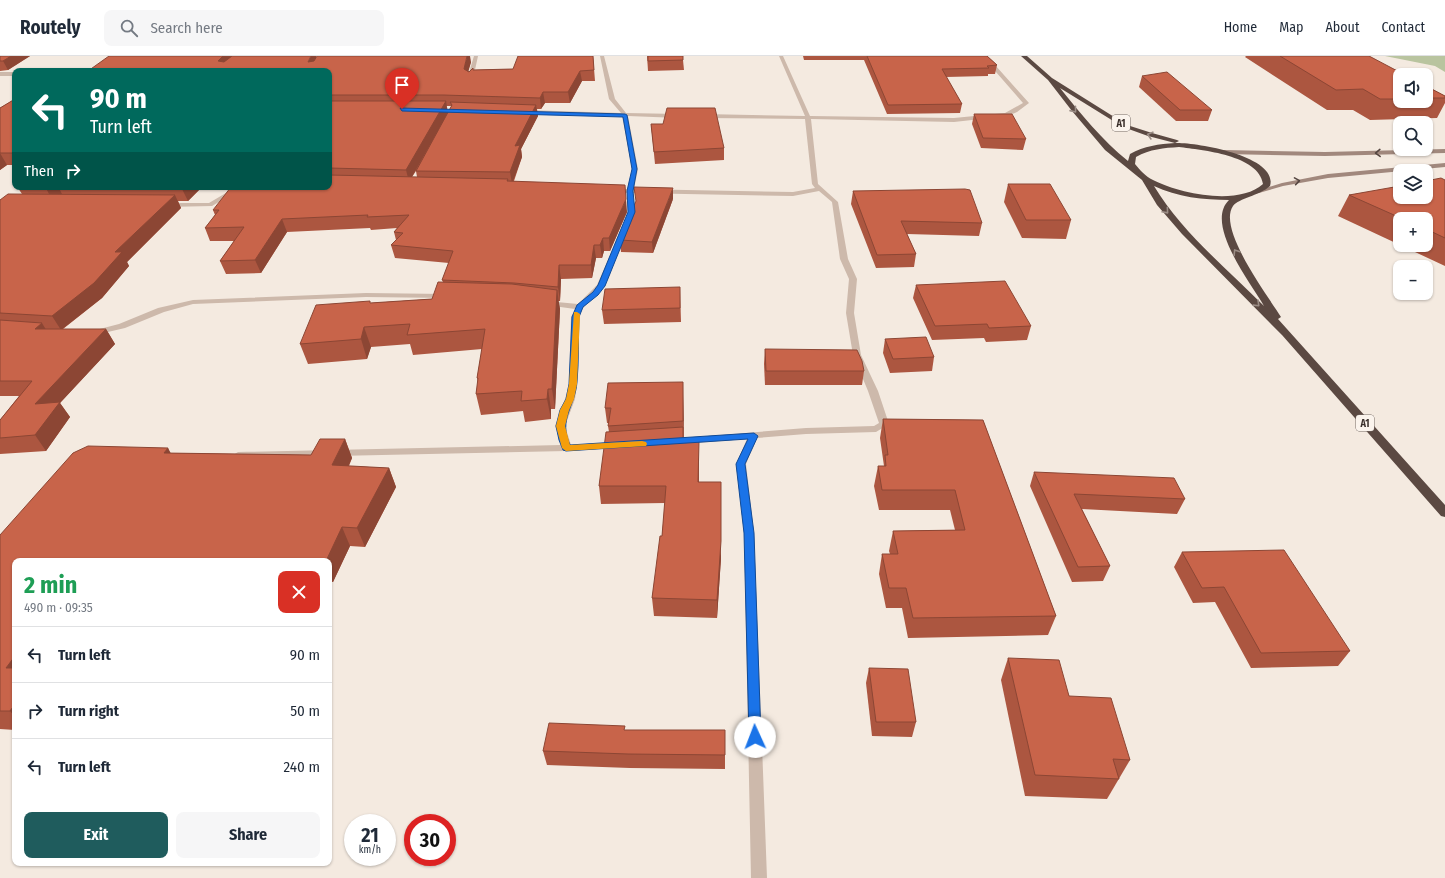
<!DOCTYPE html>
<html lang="en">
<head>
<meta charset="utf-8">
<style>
  :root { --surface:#fff; --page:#f6f6f7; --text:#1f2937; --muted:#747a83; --line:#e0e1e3; --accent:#1f5c5d }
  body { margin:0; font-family:"Fira Sans Condensed",sans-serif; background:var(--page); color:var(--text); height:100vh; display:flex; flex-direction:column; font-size:15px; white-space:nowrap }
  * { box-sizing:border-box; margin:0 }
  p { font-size:13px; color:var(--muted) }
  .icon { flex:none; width:22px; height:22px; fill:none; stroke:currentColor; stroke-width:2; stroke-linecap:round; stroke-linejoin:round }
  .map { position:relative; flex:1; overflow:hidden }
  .side { position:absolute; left:12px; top:502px; width:320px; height:308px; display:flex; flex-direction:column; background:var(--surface); border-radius:8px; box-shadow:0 1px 3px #0004 }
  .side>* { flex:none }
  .hud { position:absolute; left:12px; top:12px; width:320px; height:122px; border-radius:8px; box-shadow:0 1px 3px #0004; background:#00695c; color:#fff; overflow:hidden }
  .buttons { position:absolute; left:1393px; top:12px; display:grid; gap:8px }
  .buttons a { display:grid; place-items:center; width:40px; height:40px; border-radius:8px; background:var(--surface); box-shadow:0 1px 3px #0004; font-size:20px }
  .speed { position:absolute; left:344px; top:758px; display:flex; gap:8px; font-size:20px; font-weight:700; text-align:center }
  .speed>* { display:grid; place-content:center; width:52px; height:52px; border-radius:50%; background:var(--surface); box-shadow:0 1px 3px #0004; line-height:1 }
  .speed small { font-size:10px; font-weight:400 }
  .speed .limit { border:6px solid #d22; background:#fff; color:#111 }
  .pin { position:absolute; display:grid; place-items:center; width:34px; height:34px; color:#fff; margin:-41px -17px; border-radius:50% 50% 50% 0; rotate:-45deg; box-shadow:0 0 4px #0007 }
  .pin .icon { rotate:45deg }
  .me { position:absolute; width:44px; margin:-22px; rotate:358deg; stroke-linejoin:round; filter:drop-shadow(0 0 3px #0008) }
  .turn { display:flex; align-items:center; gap:14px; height:84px; padding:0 12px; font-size:18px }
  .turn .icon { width:52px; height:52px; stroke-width:2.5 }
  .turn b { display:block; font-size:28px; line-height:34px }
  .then { display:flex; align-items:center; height:38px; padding:0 12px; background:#0003; gap:8px; font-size:15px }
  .round { display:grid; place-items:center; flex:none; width:42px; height:42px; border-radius:8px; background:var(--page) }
  .overview { display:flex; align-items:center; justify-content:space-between; height:68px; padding:0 12px }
  h1 { font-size:24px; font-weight:700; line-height:30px; color:#1e9e55 }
  .action { display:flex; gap:8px; margin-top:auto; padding:8px 12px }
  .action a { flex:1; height:46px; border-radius:8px; background:var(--accent); color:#fff; font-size:16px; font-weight:700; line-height:46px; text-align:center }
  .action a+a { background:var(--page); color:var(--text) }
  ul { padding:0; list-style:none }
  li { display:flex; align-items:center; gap:12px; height:56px; padding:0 12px; border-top:1px solid var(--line) }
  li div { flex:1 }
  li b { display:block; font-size:15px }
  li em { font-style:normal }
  header { display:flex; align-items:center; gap:24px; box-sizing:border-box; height:56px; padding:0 20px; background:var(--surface); border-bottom:1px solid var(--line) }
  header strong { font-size:19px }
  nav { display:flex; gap:22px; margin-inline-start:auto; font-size:14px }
  .search { width:280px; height:36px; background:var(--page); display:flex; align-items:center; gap:10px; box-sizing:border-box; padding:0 14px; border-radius:8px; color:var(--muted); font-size:15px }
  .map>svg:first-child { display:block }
  .green { fill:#b9c49f }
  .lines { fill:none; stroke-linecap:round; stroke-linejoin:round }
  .street { fill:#cdb9ab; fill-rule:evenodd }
  .secondary { fill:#a1887d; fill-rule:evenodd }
  .highway { fill:#5b4942; fill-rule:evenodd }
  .wall { fill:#ac5640; fill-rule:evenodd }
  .shaded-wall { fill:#8c4634 }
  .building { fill:#c8644a; stroke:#8c4634 }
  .oneway { stroke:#9b8d86 }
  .oneway2 { stroke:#544540 }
  .route { fill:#1a73e8; stroke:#114b97 }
  .slow { fill:#f59e0b }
  .labels { text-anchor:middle; stroke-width:3.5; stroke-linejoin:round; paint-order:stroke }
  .shield { fill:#fbf4ed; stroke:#746a65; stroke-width:1 }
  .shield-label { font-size:10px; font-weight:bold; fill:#3a2f2b }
</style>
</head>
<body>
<header>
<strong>Routely</strong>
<div class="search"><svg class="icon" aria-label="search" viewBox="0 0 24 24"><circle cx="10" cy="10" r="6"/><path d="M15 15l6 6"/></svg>Search here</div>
<nav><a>Home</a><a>Map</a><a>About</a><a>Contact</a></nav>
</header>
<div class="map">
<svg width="1445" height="822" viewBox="0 0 1445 822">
  <rect width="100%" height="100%" fill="#f4eae0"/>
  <path class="green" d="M1385 0H1445V16L1435 10Z"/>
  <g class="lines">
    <g class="street">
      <path d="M474 0H478L473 23 470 25 467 23Z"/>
      <path d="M600 0H604L615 43 626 57 679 58 682 60 679 62 628 60 638 113 634 133 793 136 815 132 812 128 805 63 703 62 700 60 703 58 805 60 779 0H783L810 60 954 62 1005 57 1023 47 982 0H987L1029 47 1017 56 1008 60 954 66 811 63 818 128 838 146 848 203 857 223 854 257 861 299 878 335 889 368 876 376 806 378 757 382 746 408 754 477 767 822H751L744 477 736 408 747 383 670 389 665 386 670 383 806 372 874 370 879 367 868 335 853 299 846 257 849 223 840 203 832 146 819 135 793 140 633 137 635 156 605 230 583 252 579 261 577 328 575 343 565 370 571 389 618 387 623 390 621 392 567 395 238 402 233 399 238 396 561 389 555 370 565 343 569 328 571 261 575 253 546 249 542 247 546 245 578 248 597 229 629 156 627 137H613L610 135 613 133H627L632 113 622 60 525 58 522 56 525 54 621 57 609 43Z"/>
      <rect x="0" y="16" width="15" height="4"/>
      <path d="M236 131H244L212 150 166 151 163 149 166 147H209Z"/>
      <path d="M366 237 446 238 450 240 446 242 366 241 193 248 164 256 125 272 95 279 91 277 92 275 119 268 158 252 193 244Z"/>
    </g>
    <g class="secondary">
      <path d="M1445 93V97L1325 100 1224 98 1221 96 1224 94 1325 96Z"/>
      <path d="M1445 107V111L1328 122 1283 130 1259 137 1256 135 1282 127 1328 118Z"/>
    </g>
    <path class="highway" d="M1021 0H1027L1052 22 1127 69 1152 77 1177 84 1179 85 1175 87C1195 86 1279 100 1270 130 1259 140 1239 142 1233 150 1217 173 1268 240 1281 261L1278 263 1445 449V461L1441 460 1282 279 1182 178 1157 149 1142 124 1105 94 1072 55 1048 24ZM1060 32 1123 71 1148 80 1175 87C1159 88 1144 90 1130 98L1128 105C1102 84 1081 58 1060 32ZM1179 91C1202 94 1259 99 1263 128 1239 150 1180 138 1153 124 1145 120 1140 114 1135 108L1136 101C1150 93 1164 92 1179 91ZM1154 130C1177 141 1204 144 1229 144 1204 168 1251 227 1264 250 1227 213 1181 175 1154 130Z"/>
  </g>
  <g class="wall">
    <path d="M0 0H30L8 14 0 15Z"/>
    <path d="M593 0 595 25H582L570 47H545L541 53H537L538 60 521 93 522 101 514 125 627 156 610 195H604L602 202H596L592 222 561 223 560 245H558L560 253 555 353H551V363L525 366 523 355 481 359 476 338 478 326 477 322 482 293 413 299 410 288 371 291 367 303 308 308 300 288 371 247 432 243 443 226 442 224 449 207 395 202 391 189 396 184 394 176 397 172 371 174 370 172 287 176 261 217 226 218 220 205 234 185H210L205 172 215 159 213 154 329 131V15L316 2 471 6 468 15 469 16 473 14 513 13ZM446 50H451V51L448 56ZM416 115 417 121H412Z"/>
    <path d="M647 0 683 4 684 14 648 15Z"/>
    <path d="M803 0H987L997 9 995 18H988V20L946 21 962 48 960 57 887 58 864 4H804Z"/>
    <path d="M1246 0H1369L1400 19V45H1426V30L1445 40V47L1437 62 1370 64 1353 54H1327L1245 1Z"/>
    <path d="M1142 20 1212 54 1208 65H1176L1139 31Z"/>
    <path d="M15 43V109H7L0 114V52Z"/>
    <path d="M974 58 1026 83 1023 94 981 92 972 68Z"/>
    <path d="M651 68H663L724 92V104L655 108Z"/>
    <path d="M1445 124V210L1400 189H1426V163H1400V189L1338 160 1349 139Z"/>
    <path d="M1008 128 1071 164 1066 183 1022 182 1004 146Z"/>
    <path d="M202 131 188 145H178L181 152 127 206 129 210 102 242 63 273H106L115 288 60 347 70 361 46 395 0 398V364L19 340H0V144L22 138 18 132Z"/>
    <path d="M853 135 982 167 979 180 907 178 916 198 914 211 876 212 851 148Z"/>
    <path d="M673 143 653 197 621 196 620 184Z"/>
    <path d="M916 229 1031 270 1027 284 986 286 984 282 932 284 913 242Z"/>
    <path d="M680 231 681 266 604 268 602 254Z"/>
    <path d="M885 283 934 301 932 315 890 317 883 297Z"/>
    <path d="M765 293 864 315 862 329H765L764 308Z"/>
    <path d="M683 326 684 385 699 403V426L721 502 717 562 654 560 652 542 662 480 665 447 601 448 599 430 609 376 608 370 609 367H607L605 352Z"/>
    <path d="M883 363 983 364 1056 560 1048 579 908 582 902 552H886L879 518 882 498H890L889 495 893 475 955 474 950 454H879L874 430 878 410H884L880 382Z"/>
    <path d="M345 383 352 402 349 410 389 412 396 431 365 491 350 490 333 526H329V505H15V674L0 673V479L168 392 170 397 311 399Z"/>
    <path d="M1034 416 1185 443 1177 458 1082 453 1110 510 1103 525 1072 526 1030 430Z"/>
    <path d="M1182 496 1350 595 1338 610 1251 612 1215 546 1193 547 1174 511Z"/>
    <path d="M1008 602 1069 640 1130 704 1107 743 1025 740 1001 624Z"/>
    <path d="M869 612 916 666 912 681 872 680 866 627Z"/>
    <path d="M625 674H725V713L630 712 547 709 543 695Z"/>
  </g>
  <g class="shaded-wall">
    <path d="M11 0H30L8 14 3 5Z"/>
    <path d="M223 0H240L222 15 218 5Z"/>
    <path d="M311 0H316V4L312 15 308 6Z"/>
    <path d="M467 0H470L471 6 466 24 464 13Z"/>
    <path d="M580 15 582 25 570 47 568 36Z"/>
    <path d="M543 36 545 47 541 53 540 42Z"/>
    <path d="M446 45 448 57 409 126 406 114Z"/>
    <path d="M536 49 538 60 521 93 522 101 512 128 510 116 515 90Z"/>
    <path d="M0 97 7 109 0 114Z"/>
    <path d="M47 131H70L59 132 62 138 52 144 46 132Z"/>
    <path d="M184 131H202L188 145 182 133Z"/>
    <path d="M673 132V143L653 197 652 186Z"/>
    <path d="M175 139 181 152 127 206 129 210 102 242 61 274 52 260 115 196Z"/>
    <path d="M626 143 627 156 610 195 609 182Z"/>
    <path d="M282 163 287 176 261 217 255 204Z"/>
    <path d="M603 182 604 195 602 202 600 189Z"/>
    <path d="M594 189 596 202 592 222 591 209Z"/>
    <path d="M559 209 561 223 560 245 558 231Z"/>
    <path d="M557 234 560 253 555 353 552 333Z"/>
    <path d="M42 267 51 282 35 273Z"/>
    <path d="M364 271 371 291 367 303 361 283Z"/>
    <path d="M106 273 115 288 60 347 70 361 46 395 35 379V348Z"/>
    <path d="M683 326V340L684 380 683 365Z"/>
    <path d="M548 333 551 353V363L547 343Z"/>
    <path d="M345 383 352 402 340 428 332 409Z"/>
    <path d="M699 385V403L698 444V426Z"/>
    <path d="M168 392 178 411 164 397Z"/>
    <path d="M389 412 396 431 365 491 357 472Z"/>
    <path d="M342 471 350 490 333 526 329 516V505H326Z"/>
    <path d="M721 485V502L717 562V544Z"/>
    <path d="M15 600V622L6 612Z"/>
    <path d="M15 648V661L10 655Z"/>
  </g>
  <g class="building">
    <path d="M0 0H11L3 5H0Z"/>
    <path d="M109 0H223L218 5 224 6 232 0H311L308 6 314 5 317 0H467L464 13 469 16 473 12V14L513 13 518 0H593L594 14 580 15 568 36H543L540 42 443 39H329V15H88Z"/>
    <path d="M648 0H683V4L648 5Z"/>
    <path d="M867 0H987L997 9 987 10 989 12 942 13 962 48 888 49Z"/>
    <path d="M1280 0H1369L1405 19H1400V43H1380L1363 33 1336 34Z"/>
    <path d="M1167 16 1212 54H1180L1142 20Z"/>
    <path d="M1426 30 1445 40V42H1426Z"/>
    <path d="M15 43V97H0V52Z"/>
    <path d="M329 45H446L406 114 329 112Z"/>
    <path d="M450 46 536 49 515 90 520 89 510 116 416 115 452 49Z"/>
    <path d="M667 52H715L724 92 654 96 651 68H663Z"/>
    <path d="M974 58H1012L1026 83 983 82Z"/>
    <path d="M329 119 508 123 507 125 625 129 626 143 609 182H603L600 189H594L591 209H559L558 231 514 227 442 224 453 195 391 189 403 177 394 176 409 159 367 161 368 159 282 163 255 204 220 205 244 171 205 172 219 154H213L231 131H329Z"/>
    <path d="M1441 122 1445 124V182L1426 173V163H1403L1349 139 1400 130V141H1426V125Z"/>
    <path d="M1008 128H1050L1071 164H1026Z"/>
    <path d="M19 131H47L46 132H18Z"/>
    <path d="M60 131H184L182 133 59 132Z"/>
    <path d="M634 131 673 132 652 186 620 184 636 145Z"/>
    <path d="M965 133 970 134 982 167 901 165 916 198 877 199 853 135Z"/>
    <path d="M8 138 175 139 115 196H122L94 227 52 260 0 257V144Z"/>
    <path d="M1005 225 1031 270 989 272 987 268 935 270 916 229Z"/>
    <path d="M438 226 512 228 557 234 552 333H548L547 343 521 345 522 335 476 338 478 322H477L485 273 407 279 410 268 364 271 361 283 300 288 316 249 370 245V247L432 243Z"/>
    <path d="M680 231V252L602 254 605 233Z"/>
    <path d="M0 264 42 267 35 273H106L35 348 60 346 35 379 0 382V364L32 325H0Z"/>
    <path d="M926 281 934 301 893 303 885 283Z"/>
    <path d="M765 293 857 294 862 305 864 315H766Z"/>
    <path d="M683 326V365L608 370 611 352H605L608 327Z"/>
    <path d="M883 363 983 364 1056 560 913 562 906 532H889L882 498H898L893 475 965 474 955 434H882L878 410H886L885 399H888Z"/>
    <path d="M683 371V385H699L698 426H721V485L717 544 652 542 660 480H662L666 430H599L606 376Z"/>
    <path d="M320 383H345L332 409 389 412 357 472 342 471 326 505H15V600L6 612H15V648L10 655H0V479L73 397 88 390 168 392 164 397 311 399Z"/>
    <path d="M1034 416 1174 422 1185 443 1074 438 1110 510 1078 511Z"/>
    <path d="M1284 494 1350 595 1261 597 1224 531 1202 532 1182 496Z"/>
    <path d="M1008 602 1059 604 1069 640 1111 642 1130 704 1113 703 1119 723 1035 719Z"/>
    <path d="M869 612 908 613 916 666H876Z"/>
    <path d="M549 667 625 670 624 674H725V699L628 698 543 695Z"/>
  </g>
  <defs><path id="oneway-chevron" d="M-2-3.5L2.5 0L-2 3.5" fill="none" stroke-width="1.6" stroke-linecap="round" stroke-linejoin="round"/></defs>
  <g class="oneway">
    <use href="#oneway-chevron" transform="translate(1074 54) rotate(51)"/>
    <use href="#oneway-chevron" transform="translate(1150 79) rotate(-164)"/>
    <use href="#oneway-chevron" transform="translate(1166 155) rotate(49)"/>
    <use href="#oneway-chevron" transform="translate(1236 196) rotate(-122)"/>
    <use href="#oneway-chevron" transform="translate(1257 248) rotate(44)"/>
  </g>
  <g class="oneway2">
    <use href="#oneway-chevron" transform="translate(1378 97) rotate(178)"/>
    <use href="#oneway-chevron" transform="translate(1297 125) rotate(-9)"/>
  </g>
  <path class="route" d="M400 52 625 58 627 59 637 113 633 135 635 156 605 230 598 239 583 251 579 261C578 283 579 305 577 326 575 351 558 363 570 389L754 377 758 380 745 408 754 477 761 681 760 685 755 686 751 685 749 681 744 477 736 408 748 383 566 395 563 394 559 384 556 370 560 354 566 343 569 328 572 261 577 249 593 236 598 229 628 156 627 135 632 113 623 61 402 55Z"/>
  <path class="slow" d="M574 256H577L580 258 577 328 574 343 569 354 565 370 570 389 642 385 646 386 647 388 646 390 566 395 562 392 556 370 560 354 566 343 569 328Z"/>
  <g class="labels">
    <g class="shield">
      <rect x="1112" y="59" width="18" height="16" rx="3"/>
      <rect x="1356" y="359" width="18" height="16" rx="3"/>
    </g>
    <g class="shield-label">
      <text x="1121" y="71">A1</text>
      <text x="1365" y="371">A1</text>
    </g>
  </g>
</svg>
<div class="buttons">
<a><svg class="icon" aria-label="sound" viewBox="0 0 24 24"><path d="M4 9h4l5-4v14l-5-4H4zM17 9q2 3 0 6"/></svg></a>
<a><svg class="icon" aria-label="search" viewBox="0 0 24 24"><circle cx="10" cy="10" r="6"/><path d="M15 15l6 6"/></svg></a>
<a><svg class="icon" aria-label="layers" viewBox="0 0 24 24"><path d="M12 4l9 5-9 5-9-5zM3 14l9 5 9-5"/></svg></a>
<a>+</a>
<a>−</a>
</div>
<div class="speed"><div>21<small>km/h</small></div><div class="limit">30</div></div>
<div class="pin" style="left:402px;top:53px;background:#d93025"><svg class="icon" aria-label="arrive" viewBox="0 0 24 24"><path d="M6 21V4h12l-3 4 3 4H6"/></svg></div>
<svg class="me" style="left:755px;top:681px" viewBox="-20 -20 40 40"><circle r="19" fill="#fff"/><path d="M0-13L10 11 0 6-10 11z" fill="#1a73e8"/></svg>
<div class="hud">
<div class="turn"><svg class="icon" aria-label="left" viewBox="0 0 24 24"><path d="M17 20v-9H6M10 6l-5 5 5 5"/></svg><div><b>90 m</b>Turn left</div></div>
<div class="then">Then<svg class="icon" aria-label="right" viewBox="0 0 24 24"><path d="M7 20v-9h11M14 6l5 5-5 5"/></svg></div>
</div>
<section class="side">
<div class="overview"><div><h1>2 min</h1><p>490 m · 09:35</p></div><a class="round" style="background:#d93025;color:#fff"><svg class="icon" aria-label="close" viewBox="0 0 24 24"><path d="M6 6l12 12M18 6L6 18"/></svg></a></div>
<ul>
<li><svg class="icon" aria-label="left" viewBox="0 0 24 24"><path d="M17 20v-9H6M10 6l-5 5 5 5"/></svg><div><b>Turn left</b></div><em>90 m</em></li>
<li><svg class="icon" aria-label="right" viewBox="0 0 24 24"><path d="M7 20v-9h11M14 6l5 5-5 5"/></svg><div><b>Turn right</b></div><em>50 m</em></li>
<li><svg class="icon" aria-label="left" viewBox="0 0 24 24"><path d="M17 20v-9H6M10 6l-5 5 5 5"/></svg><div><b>Turn left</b></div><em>240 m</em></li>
</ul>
<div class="action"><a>Exit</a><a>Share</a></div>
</section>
</div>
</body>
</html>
